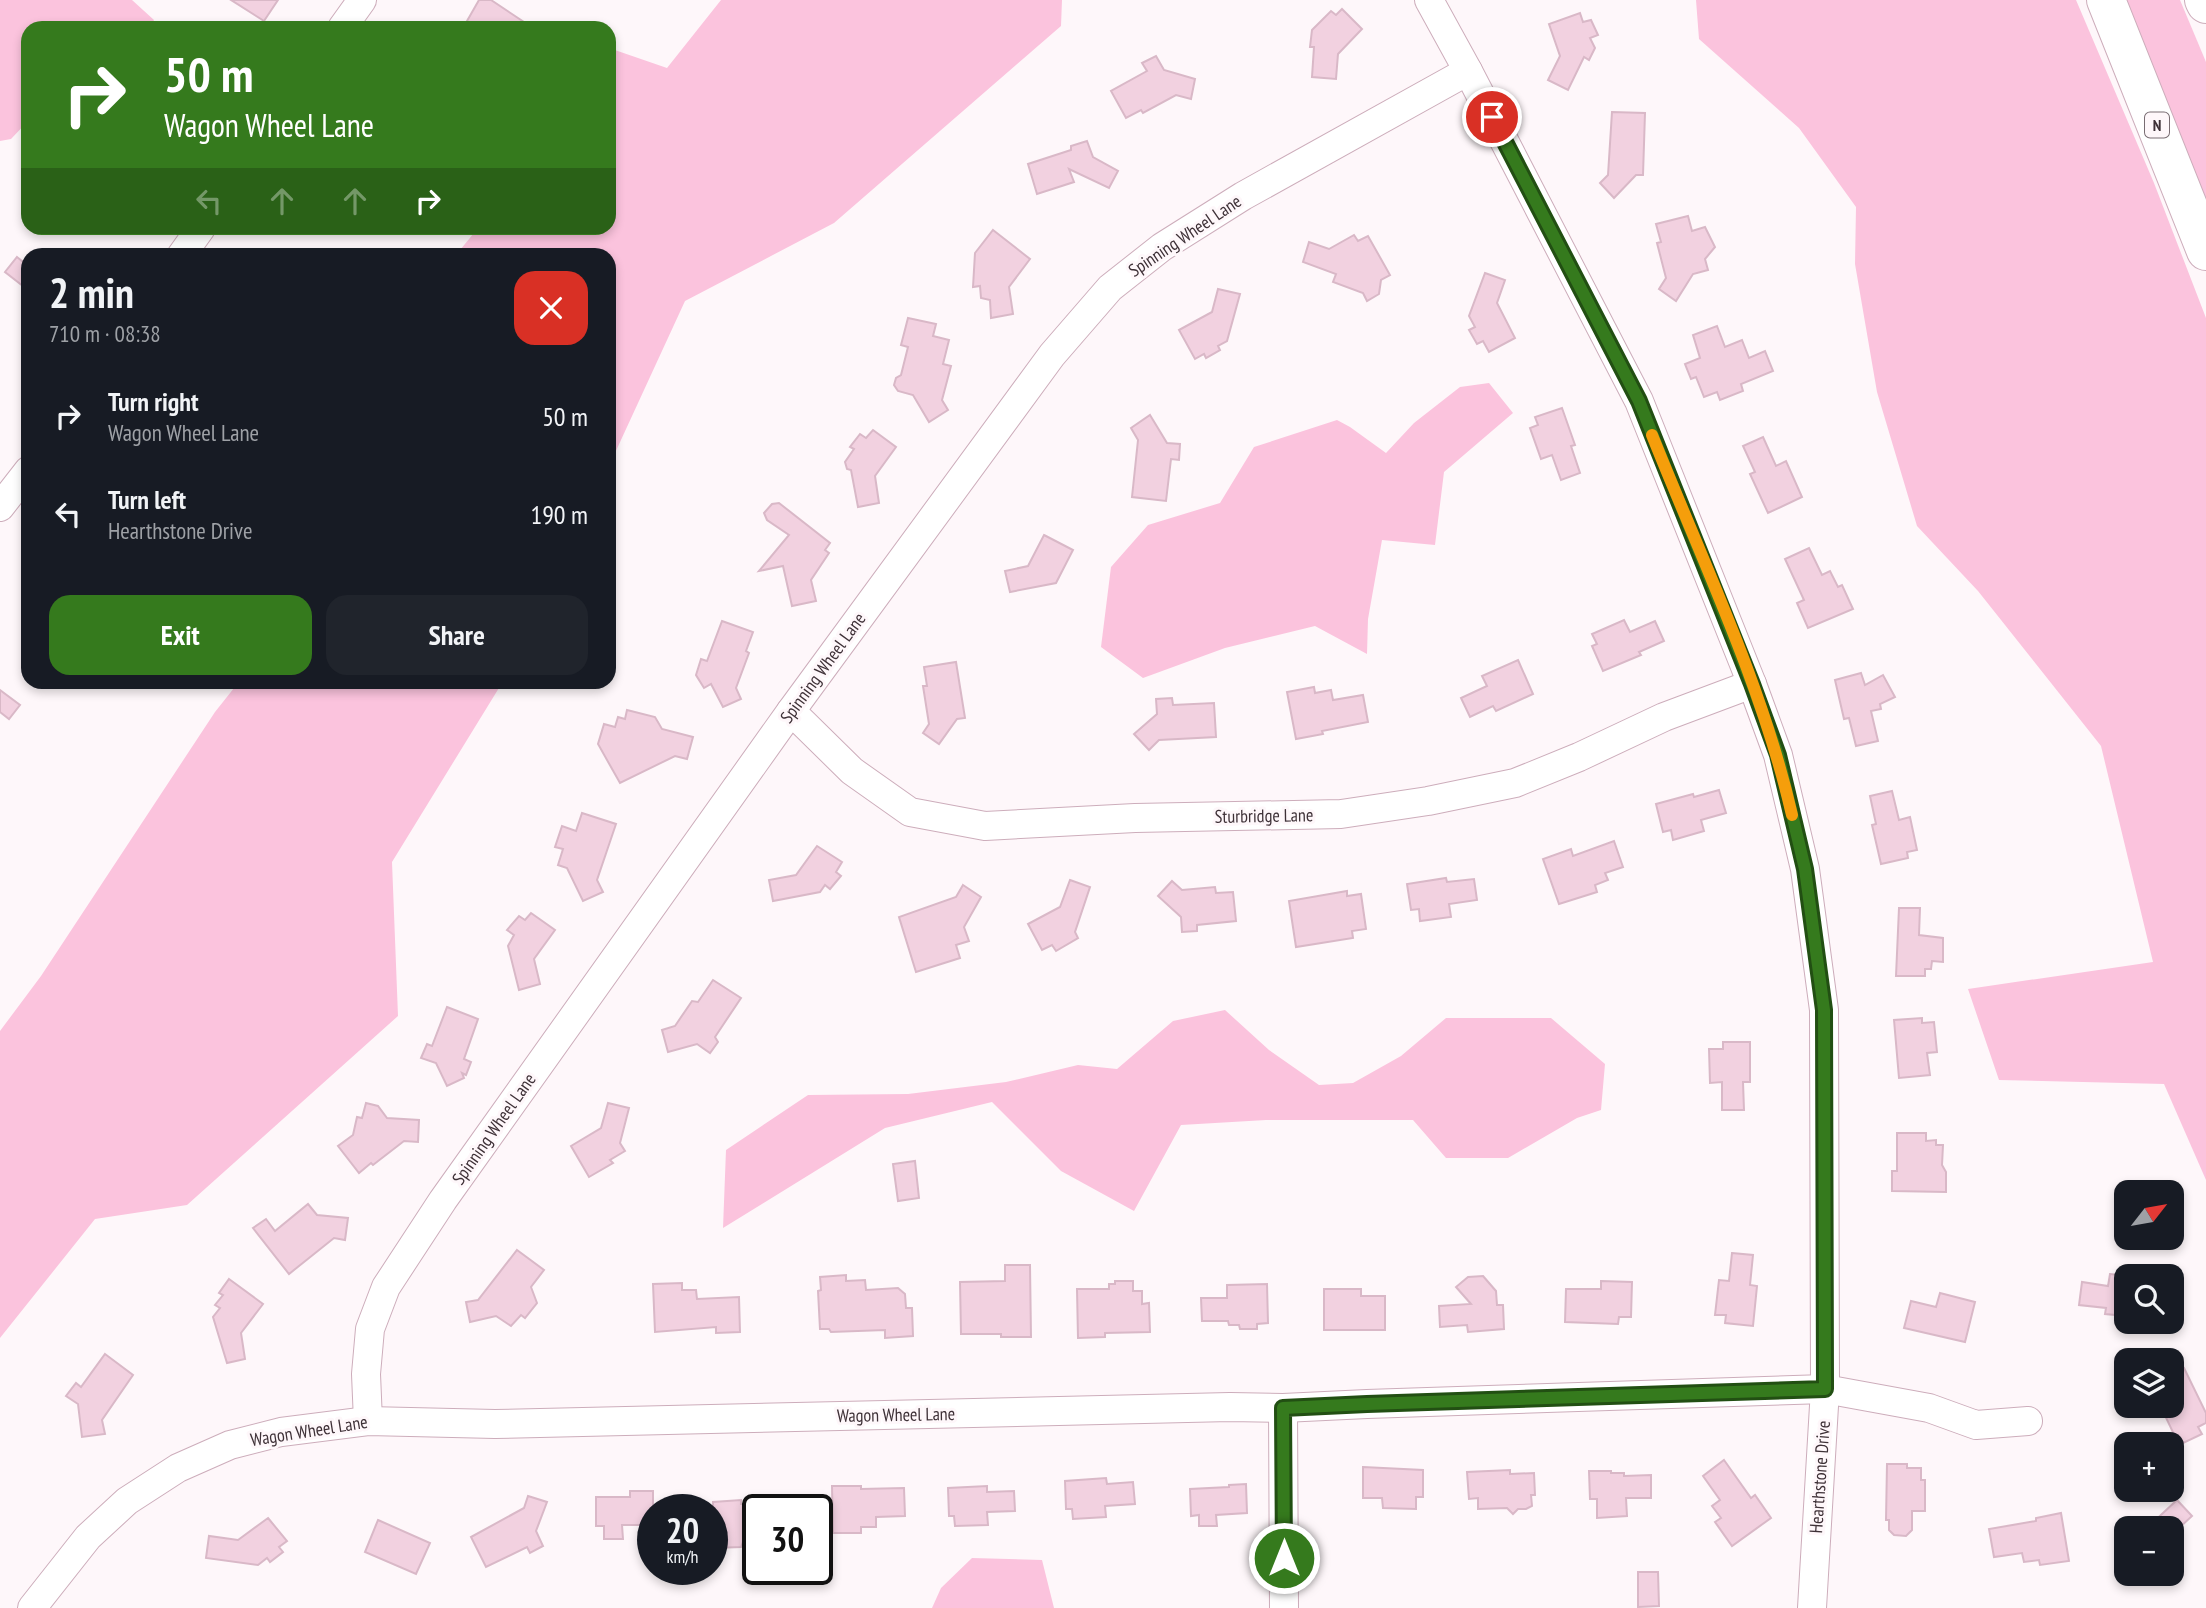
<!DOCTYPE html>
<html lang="en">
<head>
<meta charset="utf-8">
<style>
  :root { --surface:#171b24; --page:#20242c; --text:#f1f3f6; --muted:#9ea1a6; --accent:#357a1d }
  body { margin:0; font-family:"PT Sans Narrow",sans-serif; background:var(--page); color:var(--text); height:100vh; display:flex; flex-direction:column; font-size:26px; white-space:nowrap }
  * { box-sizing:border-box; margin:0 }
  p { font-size:23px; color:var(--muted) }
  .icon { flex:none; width:38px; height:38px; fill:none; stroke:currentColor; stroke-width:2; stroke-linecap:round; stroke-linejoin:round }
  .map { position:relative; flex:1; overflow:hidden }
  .side { position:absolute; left:21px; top:248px; width:595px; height:441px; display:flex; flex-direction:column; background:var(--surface); border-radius:21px; box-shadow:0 4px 10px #0003 }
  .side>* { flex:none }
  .banner { position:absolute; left:21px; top:21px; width:595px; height:214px; border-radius:21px; box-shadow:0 4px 10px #0003; background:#357a1d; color:#fff; overflow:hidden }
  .needle { width:46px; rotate:59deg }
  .fabs { position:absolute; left:2114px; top:1180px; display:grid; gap:14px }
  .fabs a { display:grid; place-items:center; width:70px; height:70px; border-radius:14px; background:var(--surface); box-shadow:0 4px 10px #0003; font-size:35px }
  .speed { position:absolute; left:637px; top:1494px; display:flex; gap:14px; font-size:35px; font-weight:700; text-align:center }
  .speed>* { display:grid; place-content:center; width:91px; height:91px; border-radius:50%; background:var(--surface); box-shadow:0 4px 10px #0003; line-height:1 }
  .speed small { font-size:18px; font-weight:400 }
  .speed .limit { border:4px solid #111; border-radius:10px; background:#fff; color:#111 }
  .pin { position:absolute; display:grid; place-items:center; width:60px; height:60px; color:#fff; margin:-30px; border:4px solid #fff; border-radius:50%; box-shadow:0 2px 7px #0007 }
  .me { position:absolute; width:77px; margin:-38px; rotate:0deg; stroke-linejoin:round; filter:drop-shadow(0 0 5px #0008) }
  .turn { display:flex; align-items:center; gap:24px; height:147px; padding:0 28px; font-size:32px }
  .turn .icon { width:91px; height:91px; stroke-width:2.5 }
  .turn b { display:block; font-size:49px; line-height:60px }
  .lanes { display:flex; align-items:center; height:66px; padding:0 28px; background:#0003; justify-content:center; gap:35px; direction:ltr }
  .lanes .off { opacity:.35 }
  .round { display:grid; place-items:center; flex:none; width:74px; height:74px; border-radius:21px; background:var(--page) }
  .head { display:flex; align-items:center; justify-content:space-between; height:119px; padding:0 28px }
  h1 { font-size:42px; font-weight:600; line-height:52px }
  .primary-button { display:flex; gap:14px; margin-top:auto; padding:14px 28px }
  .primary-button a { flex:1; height:80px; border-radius:21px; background:var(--accent); color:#fff; font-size:28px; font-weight:600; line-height:80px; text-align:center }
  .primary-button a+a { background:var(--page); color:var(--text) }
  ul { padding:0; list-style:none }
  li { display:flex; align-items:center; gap:21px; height:98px; padding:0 28px }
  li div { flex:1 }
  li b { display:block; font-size:26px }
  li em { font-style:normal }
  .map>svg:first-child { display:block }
  .green { fill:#fbc3dd }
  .building { fill:#f2d1e0; stroke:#d9b8c7; stroke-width:2 }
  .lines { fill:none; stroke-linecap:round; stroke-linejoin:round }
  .minor-casing { stroke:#cdadbb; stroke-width:30 }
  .highway-casing { stroke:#cdadbb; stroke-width:40 }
  .minor { stroke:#fff; stroke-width:28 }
  .highway { stroke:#fff; stroke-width:38 }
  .route-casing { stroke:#224f13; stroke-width:18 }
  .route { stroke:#357a1d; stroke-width:12 }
  .slow { stroke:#f59e0b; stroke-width:12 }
  .labels { text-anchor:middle; stroke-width:6; stroke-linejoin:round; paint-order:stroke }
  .shield { fill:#fef7fa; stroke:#786c72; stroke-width:2 }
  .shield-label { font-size:16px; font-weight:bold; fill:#3e3137 }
  .street-label { font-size:18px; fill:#3e3137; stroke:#fef7fa }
</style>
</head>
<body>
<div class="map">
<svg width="2206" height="1608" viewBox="0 0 2206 1608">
  <rect width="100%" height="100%" fill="#fef7fa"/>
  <g class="green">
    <path d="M0 0H132L154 20 150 28H28V121L11 139 0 141Z"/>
    <path d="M721 0H1062L1061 26 834 223 685 301 609 466V256L456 255 478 228H609V48L667 68Z"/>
    <path d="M1696 0H2076L2154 183 2206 318V1180L2164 1084 1999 1080 1968 989 2153 962 2101 746 1978 591 1917 526 1877 392 1855 264 1856 207 1799 128 1699 39Z"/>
    <path d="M2113 0H2180L2206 62V223Z"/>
    <path d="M1489 383 1513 413 1444 472 1435 545 1382 540 1368 619 1367 654 1315 626 1225 648 1143 678 1101 647 1111 567 1148 525 1220 503 1254 447 1337 420 1350 427 1386 453 1414 423 1460 387Z"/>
    <path d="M238 683H502L392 862 398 1016 187 1205 95 1219 0 1338V1031L41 976 215 712Z"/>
    <path d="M1225 1010 1269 1050 1319 1085 1353 1083 1401 1056 1446 1018H1551L1605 1064 1601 1110 1577 1118 1508 1158H1446L1413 1120H1266L1181 1125 1134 1211 1061 1171 992 1102 885 1128 723 1228 726 1150 808 1095 908 1094 1006 1082 1078 1065 1117 1069 1173 1021Z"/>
    <path d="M972 1558 1042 1560 1054 1608H932L941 1588Z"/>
  </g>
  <g class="building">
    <path d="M231 0H278L264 21Z"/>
    <path d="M479 0H491L533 28H463Z"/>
    <path d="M1342 9 1362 29 1338 54 1336 79 1312 77 1314 47H1310L1312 30 1331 11 1336 15Z"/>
    <path d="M1580 13 1583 22 1591 20 1598 35 1590 38 1595 48 1589 60 1584 57 1568 90 1548 80 1560 56 1549 24Z"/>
    <path d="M1156 56 1164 70 1195 79 1191 99 1176 95 1143 113 1141 110 1126 118 1111 91 1147 71 1142 63Z"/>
    <path d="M1612 112 1645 113 1643 175H1636L1614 198 1600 183 1608 175Z"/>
    <path d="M1087 141 1093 157 1118 171 1109 188 1069 169 1074 182 1037 194 1028 164 1071 150V146Z"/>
    <path d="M1688 216 1692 231 1705 227 1715 247 1705 259 1708 270 1693 274 1676 301 1659 289 1666 278 1657 243 1661 242 1656 224Z"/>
    <path d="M993 230 1030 259 1009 287 1013 314 991 318 990 300 981 298 980 286 973 287 975 253Z"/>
    <path d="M1354 235 1358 241 1368 236 1390 275 1381 280 1379 294 1367 301 1363 293 1333 282 1336 274 1303 262 1309 242 1329 249Z"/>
    <path d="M17 257 28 266V290L5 272Z"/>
    <path d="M1485 273 1505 280 1497 303 1515 338 1489 352 1483 341 1477 344 1469 330 1475 327 1469 316Z"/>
    <path d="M1218 289 1240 294 1227 341 1218 346 1220 350 1206 358 1204 354 1195 359 1179 330 1212 312Z"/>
    <path d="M908 318 936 324 933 336 949 340 943 364 951 366 942 400 948 410 929 422 913 395 898 391 894 385 896 378 901 375 908 347 901 345Z"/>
    <path d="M1717 326 1725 347 1742 340 1749 358 1765 351 1773 371 1741 384 1743 391 1720 400 1717 392 1704 397 1696 377 1691 379 1685 364 1700 358 1693 335Z"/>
    <path d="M1562 408 1575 445 1571 446 1580 473 1561 480 1552 455 1541 459 1530 428 1538 425 1535 417Z"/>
    <path d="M1150 415 1167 443 1180 444 1179 460 1171 459 1166 501 1132 497 1138 440 1131 428Z"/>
    <path d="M873 430 896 447 875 476 879 503 858 507 851 470 847 469 845 462 854 449 850 447 860 434 866 438Z"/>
    <path d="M1763 437 1776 466 1786 461 1802 497 1768 513 1750 474 1755 472 1743 446Z"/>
    <path d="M779 503 830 543 825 550 829 553 811 580 816 601 792 606 783 566 759 571 789 535 767 520 764 513 772 504Z"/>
    <path d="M1044 535 1073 550 1056 583 1010 592 1005 571 1028 566Z"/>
    <path d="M1809 548 1822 575 1830 571 1838 587 1842 585 1853 609 1808 628 1797 603 1804 600 1785 559Z"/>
    <path d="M1624 620 1630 632 1655 621 1664 641 1639 652 1641 655 1603 671 1592 646 1597 644 1592 634Z"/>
    <path d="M722 621 753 632 746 651 749 653 736 688 741 699 723 707 711 684 704 688 696 675 701 659 707 661Z"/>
    <path d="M1518 660 1533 694 1496 711 1493 706 1470 717 1461 698 1487 686 1482 676Z"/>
    <path d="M956 662 965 718 957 719 939 744 923 733 929 724 923 686H927L924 667Z"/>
    <path d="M1861 673 1865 685 1883 675 1895 697 1880 704 1881 709 1871 711 1878 741 1856 746 1849 718 1844 719 1835 680Z"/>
    <path d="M1314 687 1315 693 1331 690 1333 700 1363 695 1368 722 1322 731 1323 734 1296 739 1287 692Z"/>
    <path d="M0 690 20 705 9 719 0 712Z"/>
    <path d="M1172 698 1173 705 1214 703 1216 737 1159 740 1149 750 1134 734 1157 714 1156 699Z"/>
    <path d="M627 710 655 717 662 729 693 737 687 759 675 756 620 783 598 744 604 724 615 727 618 717 625 719Z"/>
    <path d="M1719 790 1726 813 1701 820 1704 831 1673 840 1671 830 1663 832 1656 804 1693 794 1694 797Z"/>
    <path d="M1892 791 1899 820 1910 817 1917 850 1907 852 1908 858 1881 864 1872 825 1876 824 1870 796Z"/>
    <path d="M582 813 616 824 597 880 603 892 583 901 567 868 558 865 563 849 555 847 562 826 576 831Z"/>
    <path d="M1614 841 1623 867 1605 873 1608 880 1595 885 1597 892 1559 904 1543 859 1571 849 1573 856Z"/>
    <path d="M817 846 842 862 836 872 841 876 830 889 825 885 820 892 773 901 769 880 796 875Z"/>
    <path d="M1446 878 1447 882 1474 879 1477 900 1449 904 1451 917 1420 921 1419 909 1411 910 1407 884Z"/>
    <path d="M1070 880 1090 887 1075 932 1078 938 1056 951 1052 945 1042 950 1028 924 1060 907Z"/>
    <path d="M1172 881 1182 890 1215 887 1216 893 1233 892 1236 921 1197 925V931L1182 932 1181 917 1158 896Z"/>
    <path d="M963 885 981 897 964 927 969 941 956 945 960 958 916 972 899 917 956 897Z"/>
    <path d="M1347 891V896L1361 894 1366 929 1352 931 1353 938 1296 947 1289 901Z"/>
    <path d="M1899 908H1920L1919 935 1943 938V962L1932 961 1931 969H1925V976H1896Z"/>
    <path d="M531 913 555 930 534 959 540 984 519 990 508 946 514 935 507 930 519 916 525 920Z"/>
    <path d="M713 980 741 998 715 1037 718 1042 710 1053 697 1044 668 1052 662 1030 675 1026 692 1001 698 1002Z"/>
    <path d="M447 1007 478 1019 464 1059 471 1062 466 1075 462 1073 464 1078 447 1086 436 1063 421 1058 427 1044 432 1046Z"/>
    <path d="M1922 1018V1023L1934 1022 1937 1052 1927 1053 1930 1075 1899 1078 1894 1020Z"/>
    <path d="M1723 1042H1750V1082H1743L1744 1110H1722V1082L1710 1083 1709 1049H1723Z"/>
    <path d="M366 1103 378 1106 387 1118 419 1120 418 1142 404 1141 373 1165 371 1163 359 1173 338 1146 353 1135 357 1117 362 1118Z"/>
    <path d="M608 1103 629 1108 620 1143 625 1151 610 1160 613 1163 589 1177 571 1146 601 1128Z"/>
    <path d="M1897 1133H1926V1141L1936 1140V1145H1943L1942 1165 1946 1172V1192L1892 1191V1171H1897Z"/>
    <path d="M915 1161 919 1198 898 1201 893 1164Z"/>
    <path d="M308 1204 317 1215 348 1218 345 1240 334 1238 289 1274 253 1228 266 1219 275 1231Z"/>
    <path d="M517 1250 544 1270 531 1287 537 1303 525 1318 521 1315 511 1326 496 1316 470 1322 466 1302 478 1300Z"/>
    <path d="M1732 1253 1753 1255 1750 1285 1757 1286 1753 1326 1725 1323 1726 1315H1715L1719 1280 1729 1281Z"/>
    <path d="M1005 1265H1030L1031 1337H1001V1334H961L960 1282 1005 1281Z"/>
    <path d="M2110 1274 2126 1276V1316L2105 1314 2106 1308 2079 1305 2082 1282 2108 1286Z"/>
    <path d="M846 1275V1281L865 1280 866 1290 898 1288 905 1294 906 1308H912L913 1336 885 1338V1330L831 1332 829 1329H820L818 1291 821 1290 820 1277Z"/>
    <path d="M1483 1276 1496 1291 1497 1305H1503L1504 1329 1468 1332 1467 1325 1440 1327 1439 1306 1471 1304 1456 1287 1468 1277Z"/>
    <path d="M229 1279 263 1304 241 1333 245 1359 227 1363 213 1317 220 1308 215 1305 223 1295 219 1293Z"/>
    <path d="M1115 1281H1133V1291H1142V1304L1149 1303 1150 1332 1105 1333V1337L1078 1338 1077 1289H1109V1284H1115Z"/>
    <path d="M1601 1281 1632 1282 1631 1317H1619L1618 1324 1565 1322 1566 1289H1601Z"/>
    <path d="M682 1283V1290H696L697 1299 739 1297 740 1332 716 1333V1327L655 1332 653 1284Z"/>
    <path d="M1267 1284 1268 1323 1257 1324V1329H1240L1239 1325H1229L1228 1321H1202L1201 1298H1227V1285Z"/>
    <path d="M1324 1289H1361V1296H1385V1330H1324Z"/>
    <path d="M1940 1293 1975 1302 1965 1342 1904 1328 1911 1301 1936 1307Z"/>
    <path d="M105 1354 133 1375 102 1420 105 1434 82 1437 78 1404 66 1396 76 1383 81 1387Z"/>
    <path d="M2184 1368 2206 1413V1423L2198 1427 2202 1434 2179 1445 2160 1405H2172V1374Z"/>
    <path d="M1724 1460 1751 1498 1755 1495 1771 1518 1732 1546 1715 1522 1721 1518 1712 1506 1720 1500 1703 1476Z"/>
    <path d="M1887 1464H1907V1468H1921V1480H1925V1511H1912V1530L1906 1536 1894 1535 1889 1530V1520H1886Z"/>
    <path d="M1363 1467 1423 1470V1497H1416V1509L1383 1508 1382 1498H1363Z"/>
    <path d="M1510 1470V1474L1534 1473 1535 1495H1531L1532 1506 1526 1509H1518L1513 1514 1507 1508 1478 1509V1498L1469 1499 1467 1472Z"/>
    <path d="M1589 1471H1611V1473H1624V1476L1651 1475V1498H1626L1627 1516 1597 1518V1499H1590Z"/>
    <path d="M1106 1478 1107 1484 1133 1482 1135 1504 1105 1506 1106 1517 1073 1519 1072 1509H1066L1065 1481Z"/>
    <path d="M1246 1484 1247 1513 1216 1515 1217 1526H1199V1515L1191 1516 1190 1489 1229 1487V1485Z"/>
    <path d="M832 1486H861V1489L904 1488 905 1516 876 1517V1527H861V1533H833Z"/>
    <path d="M987 1486V1492L1014 1491 1015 1511 987 1512 988 1525 955 1526 954 1516H949L948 1488Z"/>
    <path d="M630 1491H653V1525H622L623 1539H604V1526H596V1497H630Z"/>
    <path d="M528 1496 547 1502 536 1531 543 1546 530 1553 527 1547 486 1567 471 1537 524 1508Z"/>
    <path d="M741 1500V1504H758V1542H743L741 1547 714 1548 713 1502Z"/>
    <path d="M2177 1500 2192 1516 2179 1528H2147Z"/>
    <path d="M2061 1513 2069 1561 2040 1565 2039 1560 2024 1562 2022 1553 1994 1557 1989 1529 2036 1521V1518Z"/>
    <path d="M268 1518 287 1541 279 1547 283 1552 270 1562 267 1558 258 1565 206 1558 209 1536 238 1540Z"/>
    <path d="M378 1520 430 1543 416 1574 365 1552Z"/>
    <path d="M1638 1572H1658L1659 1606 1638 1607Z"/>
  </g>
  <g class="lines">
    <defs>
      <g id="minor">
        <path d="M1429 0 1468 71 1639 401 1752 684 1778 755 1805 869 1824 1010 1825 1389 1812 1608"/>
        <path d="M342 28 362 0"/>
        <path d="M181 256 201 228"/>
        <path d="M0 507 28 471"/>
        <path d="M791 711 852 771 910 812 985 826 1135 818 1341 814 1428 801 1515 783 1579 757 1664 717 1752 684"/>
        <path d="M1283 1408 1284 1608"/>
        <path d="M368 1421 366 1374 370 1329 386 1287 443 1200 791 711 1052 355 1110 288 1162 247 1243 196 1468 71"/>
        <path d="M32 1608 88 1537 127 1501 178 1468 230 1445 281 1432 368 1421 495 1424 1230 1407 1283 1408 1367 1404 1825 1389 1929 1408 1976 1425 2028 1421"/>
      </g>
      <g id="highway">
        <path d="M2106 0 2206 251"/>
        <path d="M2204 0 2206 4"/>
      </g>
    </defs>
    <use href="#minor" class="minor-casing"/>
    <use href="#highway" class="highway-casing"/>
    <use href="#minor" class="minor"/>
    <use href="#highway" class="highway"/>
  </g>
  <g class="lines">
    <defs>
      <path id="route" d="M1284 1558 1283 1408 1367 1404 1825 1389 1824 1010 1805 869 1778 755 1752 684 1639 401 1492 117"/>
    </defs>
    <use href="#route" class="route-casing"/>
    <use href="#route" class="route"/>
    <path class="slow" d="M1652 435C1702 560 1762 684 1792 815"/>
  </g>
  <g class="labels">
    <rect class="shield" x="2145" y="112.5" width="24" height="25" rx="5"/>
    <g class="shield-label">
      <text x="2157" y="131">N</text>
    </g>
    <g class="street-label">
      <text transform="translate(1185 236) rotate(-34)" y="6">Spinning Wheel Lane</text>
      <text transform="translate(823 668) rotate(-54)" y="6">Spinning Wheel Lane</text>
      <text transform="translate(1264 816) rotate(-1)" y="6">Sturbridge Lane</text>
      <text transform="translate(494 1129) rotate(-55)" y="6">Spinning Wheel Lane</text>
      <text transform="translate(896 1415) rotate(-1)" y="6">Wagon Wheel Lane</text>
      <text transform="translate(309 1431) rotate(-9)" y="6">Wagon Wheel Lane</text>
      <text transform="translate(1820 1477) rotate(-86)" y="6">Hearthstone Drive</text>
    </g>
  </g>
</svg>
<div class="fabs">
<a><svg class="needle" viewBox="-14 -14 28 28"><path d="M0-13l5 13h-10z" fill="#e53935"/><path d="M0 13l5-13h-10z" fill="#9ea1a6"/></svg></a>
<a><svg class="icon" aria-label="search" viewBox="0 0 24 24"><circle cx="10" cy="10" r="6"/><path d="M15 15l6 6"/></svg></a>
<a><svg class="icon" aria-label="layers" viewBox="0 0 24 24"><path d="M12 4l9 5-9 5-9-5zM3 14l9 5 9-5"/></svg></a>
<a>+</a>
<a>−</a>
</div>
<div class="speed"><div>20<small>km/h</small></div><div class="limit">30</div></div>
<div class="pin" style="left:1492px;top:117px;background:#d93025"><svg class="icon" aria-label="arrive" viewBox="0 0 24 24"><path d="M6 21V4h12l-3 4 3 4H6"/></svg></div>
<svg class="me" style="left:1284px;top:1558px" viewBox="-20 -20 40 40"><circle r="17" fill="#357a1d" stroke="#fff" stroke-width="3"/><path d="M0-11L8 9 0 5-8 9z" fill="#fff"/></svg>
<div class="banner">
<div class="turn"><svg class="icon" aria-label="right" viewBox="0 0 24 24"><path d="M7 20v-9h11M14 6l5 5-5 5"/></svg><div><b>50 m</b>Wagon Wheel Lane</div></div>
<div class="lanes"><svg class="icon off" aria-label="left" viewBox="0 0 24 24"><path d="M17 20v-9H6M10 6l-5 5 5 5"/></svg><svg class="icon off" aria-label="ahead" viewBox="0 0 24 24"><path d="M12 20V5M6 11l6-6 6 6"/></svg><svg class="icon off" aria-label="ahead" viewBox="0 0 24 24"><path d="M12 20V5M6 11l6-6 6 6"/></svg><svg class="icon" aria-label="right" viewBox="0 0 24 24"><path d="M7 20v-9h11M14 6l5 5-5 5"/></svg></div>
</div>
<section class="side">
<div class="head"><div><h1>2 min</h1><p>710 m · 08:38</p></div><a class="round" style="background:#d93025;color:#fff"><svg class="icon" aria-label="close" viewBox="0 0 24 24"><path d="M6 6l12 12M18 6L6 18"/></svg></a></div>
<ul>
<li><svg class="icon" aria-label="right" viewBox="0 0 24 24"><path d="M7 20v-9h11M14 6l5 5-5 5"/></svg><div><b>Turn right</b><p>Wagon Wheel Lane</p></div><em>50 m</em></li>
<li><svg class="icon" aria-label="left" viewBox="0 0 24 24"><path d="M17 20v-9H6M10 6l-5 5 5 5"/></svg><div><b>Turn left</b><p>Hearthstone Drive</p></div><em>190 m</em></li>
</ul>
<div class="primary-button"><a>Exit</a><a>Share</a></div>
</section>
</div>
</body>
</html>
